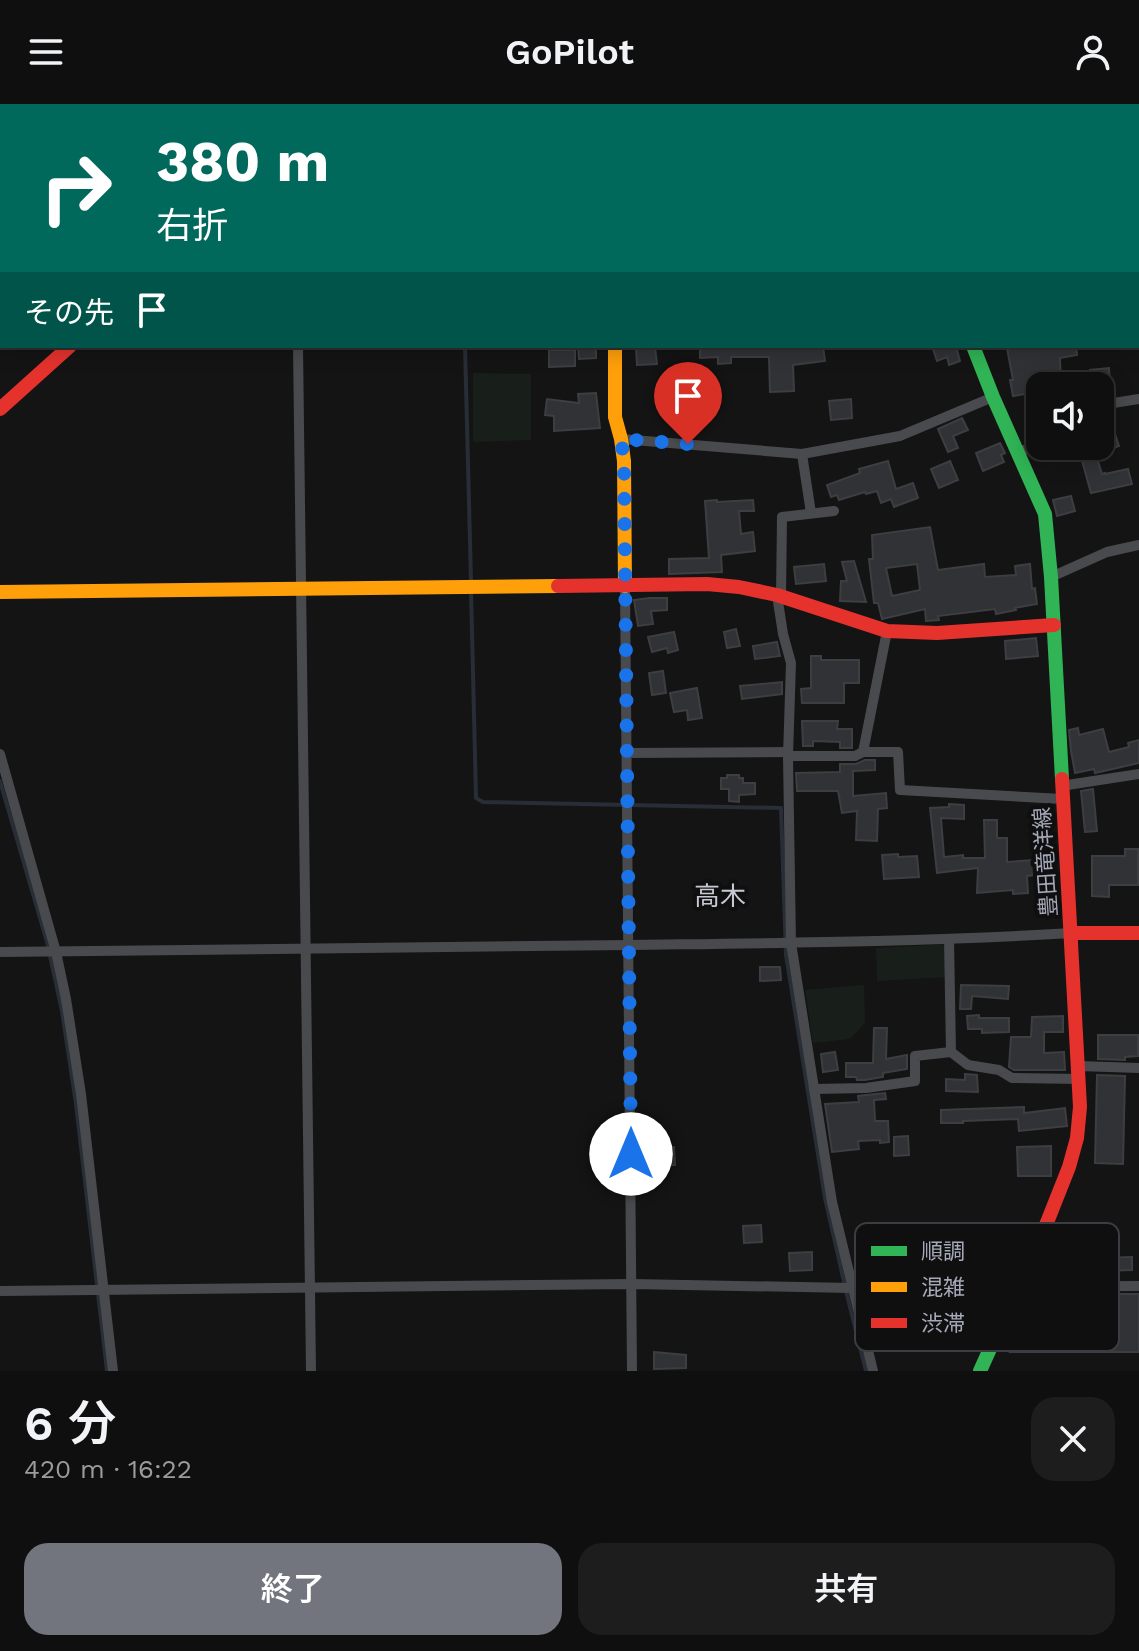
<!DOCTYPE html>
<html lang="ja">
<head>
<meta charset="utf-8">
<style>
  :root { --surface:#0f0f0f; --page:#1d1d1d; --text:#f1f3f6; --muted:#9b9c9e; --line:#2f2f2f; --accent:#72747e }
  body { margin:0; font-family:"Work Sans","Noto Sans JP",sans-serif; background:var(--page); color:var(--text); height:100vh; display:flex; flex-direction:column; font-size:30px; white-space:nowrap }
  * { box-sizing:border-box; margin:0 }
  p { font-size:26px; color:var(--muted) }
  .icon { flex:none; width:44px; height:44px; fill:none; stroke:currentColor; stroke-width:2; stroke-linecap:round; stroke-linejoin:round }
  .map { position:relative; height:1267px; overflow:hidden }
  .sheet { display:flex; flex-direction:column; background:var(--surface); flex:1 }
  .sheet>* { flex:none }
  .hud { position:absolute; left:0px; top:0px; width:1140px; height:244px; box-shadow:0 4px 20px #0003,0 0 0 2px var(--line); background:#00695c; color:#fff; overflow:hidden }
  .buttons { position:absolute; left:1026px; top:268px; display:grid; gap:16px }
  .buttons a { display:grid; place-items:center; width:88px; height:88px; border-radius:16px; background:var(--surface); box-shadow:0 4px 20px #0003,0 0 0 2px var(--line); font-size:40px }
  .pin { position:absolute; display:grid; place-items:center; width:68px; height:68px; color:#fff; margin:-82px -34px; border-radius:50% 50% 50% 0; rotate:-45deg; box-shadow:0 0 8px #0007 }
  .pin .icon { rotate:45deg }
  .me { position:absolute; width:88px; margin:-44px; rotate:0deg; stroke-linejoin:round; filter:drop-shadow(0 0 6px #0008) }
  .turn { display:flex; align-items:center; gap:28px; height:168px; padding:0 24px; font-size:36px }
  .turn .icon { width:104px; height:104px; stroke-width:2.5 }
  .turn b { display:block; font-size:56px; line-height:68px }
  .then { display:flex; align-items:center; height:76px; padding:0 24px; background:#0003; gap:16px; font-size:30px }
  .round { display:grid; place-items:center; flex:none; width:84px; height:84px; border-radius:24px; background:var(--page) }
  .head { display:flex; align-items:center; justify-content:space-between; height:136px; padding:0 24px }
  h1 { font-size:48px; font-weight:600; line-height:60px }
  .action { display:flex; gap:16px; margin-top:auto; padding:16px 24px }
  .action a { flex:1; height:92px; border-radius:24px; background:var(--accent); color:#fff; font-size:32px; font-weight:600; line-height:92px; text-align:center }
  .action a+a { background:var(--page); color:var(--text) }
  header { display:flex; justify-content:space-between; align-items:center; height:104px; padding:0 24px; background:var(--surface); font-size:36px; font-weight:600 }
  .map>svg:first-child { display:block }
  .green { fill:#181f1a }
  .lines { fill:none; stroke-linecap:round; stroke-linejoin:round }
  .stream { stroke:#272e37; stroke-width:4 }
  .building { fill:#313235; stroke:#3d3e41; stroke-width:2; fill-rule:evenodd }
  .street { stroke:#484a4d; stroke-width:10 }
  .fast { stroke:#30b455; stroke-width:14 }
  .slow { stroke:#ff9f0a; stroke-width:14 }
  .jam { stroke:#e5322d; stroke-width:14 }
  .route { stroke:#1a73e8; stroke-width:14; stroke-dasharray:0 25.2 }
  .labels { text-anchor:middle; stroke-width:8; stroke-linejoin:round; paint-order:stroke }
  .street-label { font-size:22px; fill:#a4a8b7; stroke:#0f0f10 }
  .quarter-label { font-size:26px; fill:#c6c8d2; stroke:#0f0f10 }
  .key { fill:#0f0f10; stroke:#3c3d42; stroke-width:2 }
  .key-label { font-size:22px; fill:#a4a8b7 }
</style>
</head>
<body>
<header><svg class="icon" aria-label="menu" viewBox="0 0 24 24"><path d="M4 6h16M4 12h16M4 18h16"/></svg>GoPilot<svg class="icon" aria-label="person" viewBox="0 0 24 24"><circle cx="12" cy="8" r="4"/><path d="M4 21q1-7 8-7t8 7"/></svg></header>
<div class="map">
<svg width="1139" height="1267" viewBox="0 0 1139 1267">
  <rect width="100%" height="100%" fill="#141414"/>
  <g class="green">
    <path d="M473 269 531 270V336L473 338Z"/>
    <path d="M949 840V873L877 877 876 844Z"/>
    <path d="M864 881 865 919 850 935 813 939 805 886Z"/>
  </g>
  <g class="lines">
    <g class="stream">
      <path d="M460 0V2"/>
      <path d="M465 242 471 477"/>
      <path d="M471 486 476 694 483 698 781 704 786 851 825 1094 847 1191 866 1267"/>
      <path d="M0 677 47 838 62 907 76 1000 107 1267"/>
    </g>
  </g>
  <g class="building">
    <path d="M578 242H596V254L579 255Z"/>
    <path d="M700 242H795V244L823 242 825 257 793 261 794 287 770 288 769 253H731V259L718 260V253L700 254Z"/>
    <path d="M932 242H956L960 257 949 261 947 253 937 257Z"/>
    <path d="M1020 242H1076L1077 251 1060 254 1061 282H1030L1031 289 1013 292 1010 276H1013L1007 244Z"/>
    <path d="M655 243 657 260 637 261 636 244Z"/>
    <path d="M549 246H575V262L549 263Z"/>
    <path d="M1109 264 1110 281 1091 282 1090 266Z"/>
    <path d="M596 289 600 324 554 327V312L545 311 547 295 579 299 578 290Z"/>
    <path d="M851 295 852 314 831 316 829 297Z"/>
    <path d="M962 314 968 326 953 332 958 344 948 348 938 325Z"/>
    <path d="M1115 330 1119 342 1096 351 1102 370 1105 369V370L1128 365 1132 380 1091 389 1078 342H1100V335Z"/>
    <path d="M1000 339 1005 349 1001 351 1004 358 983 367 976 349Z"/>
    <path d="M888 357 896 385 913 379 918 394 894 403 891 395 881 399 877 387 866 390 865 388 839 396 837 391 831 393 827 381 860 369 859 365Z"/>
    <path d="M950 357 958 376 939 384 931 365Z"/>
    <path d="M1071 392 1075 407 1057 412 1053 396Z"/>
    <path d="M717 396V398L753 396 754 407H739L741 430 753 428 755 447 721 451 722 468 669 470V455L709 454 705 397Z"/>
    <path d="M930 423 938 466 984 460 985 473 1016 471 1015 462 1030 460 1032 485 1035 484 1037 500 1015 504 1016 506 996 510 995 505 938 512 939 516 926 517 925 505 882 515 878 499H874L869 455H873L872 431ZM917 460 920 486 892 492 886 464Z"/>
    <path d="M854 457 866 498 840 497 841 477H847L842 458Z"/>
    <path d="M824 460 826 477 796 480 794 463Z"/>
    <path d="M649 494H667V506L651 507 653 520 638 522 634 496Z"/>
    <path d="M736 525 740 542 727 544 724 528Z"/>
    <path d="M674 528 678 546 668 549 667 544 652 548 648 533Z"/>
    <path d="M1036 534 1038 552 1006 555 1005 537Z"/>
    <path d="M777 538 780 552 755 555 753 542Z"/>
    <path d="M811 552H821V556H859V579H844V599H802L801 585 811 584Z"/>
    <path d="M663 567 666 589 652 591 649 569Z"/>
    <path d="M782 578V590L742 595 740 582Z"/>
    <path d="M697 584 702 614 688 616 687 606 674 608 670 589Z"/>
    <path d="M802 617H838L837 625H852V644H840V638L813 637V642H803Z"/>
    <path d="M1078 624 1079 631 1103 625 1109 648 1129 643 1128 639 1139 636V659L1095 669 1094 665 1075 669 1071 647 1069 626Z"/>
    <path d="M865 656H875V666L853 667V692L886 689 887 704 878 705 877 737 856 736 857 707 842 709 838 687H797L796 669 840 668V660H856Z"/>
    <path d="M727 671H739V674H743V679H755V690L739 691V698L729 697V685H721V674H727Z"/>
    <path d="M1093 685 1097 727 1085 728 1081 687Z"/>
    <path d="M949 700 964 701V715L941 714 944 753 963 751V754H985L984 716H997V734H1007V758L1034 756 1035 771 1027 772 1028 789 1013 790V786L977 789 978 764 937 769 930 704 949 703Z"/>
    <path d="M1125 745H1138V781H1109V793L1092 792V752H1125Z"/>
    <path d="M898 750V753L917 752 919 773 884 775 882 751Z"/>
    <path d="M760 863H780L781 876 760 877Z"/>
    <path d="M961 881 1009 882 1008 895 972 892 971 905H960Z"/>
    <path d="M979 911V914H1009V928L982 929V925H968L967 912Z"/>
    <path d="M1063 912V928H1044V949L1064 948 1065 966H1014L1009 963 1011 933H1031L1032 913Z"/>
    <path d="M874 924H887L886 955 907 951V965L883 969V973L865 976H857L856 973H846V959H873Z"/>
    <path d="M1098 931H1138V952L1125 953V956L1098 955Z"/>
    <path d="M835 948 838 966 823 968 821 950Z"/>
    <path d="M965 970 977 971 978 988 946 987V975L965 976Z"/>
    <path d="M1097 971 1125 972 1123 1060 1095 1059Z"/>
    <path d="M885 989 886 995 874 996 875 1017H888L889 1038 880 1039V1036L858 1037 859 1045 832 1048 825 1000 859 998 858 992Z"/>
    <path d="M1024 1003V1009L1065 1004 1067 1022 1019 1027 1018 1015 963 1017V1019H941V1006Z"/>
    <path d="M908 1032 909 1051 894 1052V1033Z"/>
    <path d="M1051 1042V1072H1018L1017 1043Z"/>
    <path d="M674 1043 675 1061H659V1044Z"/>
    <path d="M761 1121 762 1138 744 1139 743 1122Z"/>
    <path d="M812 1148V1166L790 1167 789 1149Z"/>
    <path d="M1132 1153V1166L1069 1168V1155Z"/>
    <path d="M1084 1190H1139V1248H1010L1018 1228H1035L1034 1191Z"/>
    <path d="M654 1248 686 1251V1264L654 1265Z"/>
  </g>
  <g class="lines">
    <g class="street">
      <path d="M294 0V2"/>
      <path d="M1120 2V0"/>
      <path d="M1138 139H1139"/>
      <path d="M1138 217H1139"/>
      <path d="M298 242 311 1267"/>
      <path d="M1100 325 1102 324 1101 301 1139 295"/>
      <path d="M621 335 802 350 900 332 993 293"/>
      <path d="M1018 348 1040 341"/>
      <path d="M802 350 811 409"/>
      <path d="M1051 473 1107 448 1139 441"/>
      <path d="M625 482 632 1267"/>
      <path d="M777 491 783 530 791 559 788 652 791 839 832 1098 873 1267"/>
      <path d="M781 492 782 413 834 407"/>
      <path d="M863 648 887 527"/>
      <path d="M627 649 788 648"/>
      <path d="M0 650 56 848 66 895 81 990 113 1267"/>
      <path d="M788 652H855L863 648H898L900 686 1062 695"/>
      <path d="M1061 682 1139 670"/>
      <path d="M949 835 951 948"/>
      <path d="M0 848C210 847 420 844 630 841 777 839 925 838 1072 829"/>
      <path d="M1079 962 1139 964"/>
      <path d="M814 985 866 984 915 977V952L951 948 968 961 999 966 1012 974 1080 975"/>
      <path d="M0 1187 632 1180 852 1184 1139 1182"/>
    </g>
    <g class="fast">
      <path d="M611 0V2"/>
      <path d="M973 242 993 293 1045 410 1051 473 1062 675"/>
      <path d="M980 1267 1046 1121"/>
    </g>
    <g class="slow">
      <path d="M949 0V2"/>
      <path d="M334 2 336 0"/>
      <path d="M615 242V313L621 335 624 357 625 482"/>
      <path d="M0 488 558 482"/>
    </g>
    <g class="jam">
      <path d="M0 305 70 242"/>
      <path d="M558 482 707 480 739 483 777 491 887 527 937 529 1054 521"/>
      <path d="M1072 829H1139"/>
      <path d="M1046 1121 1069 1063 1077 1034 1080 1003 1062 675"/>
    </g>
  </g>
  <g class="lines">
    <path class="route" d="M631 1050 624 357 621 335 688 340"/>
  </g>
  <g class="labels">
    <g class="street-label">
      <text transform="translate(1045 758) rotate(-94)" y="8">豊田竜洋線</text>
    </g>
    <g class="quarter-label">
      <text x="720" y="801">高木</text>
    </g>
  </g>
  <rect x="855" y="1119" width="264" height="128" rx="12" class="key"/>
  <rect x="871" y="1142" width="36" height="10" fill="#30b455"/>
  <rect x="871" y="1178" width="36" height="10" fill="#ff9f0a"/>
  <rect x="871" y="1214" width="36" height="10" fill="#e5322d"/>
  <g class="key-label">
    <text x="921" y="1155">順調</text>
    <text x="921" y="1191">混雑</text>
    <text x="921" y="1227">渋滞</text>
  </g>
</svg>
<div class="buttons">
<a><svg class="icon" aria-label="sound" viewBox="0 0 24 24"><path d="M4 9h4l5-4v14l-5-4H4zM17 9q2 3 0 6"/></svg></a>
</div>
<div class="pin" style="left:688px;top:340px;background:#d93025"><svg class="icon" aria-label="arrive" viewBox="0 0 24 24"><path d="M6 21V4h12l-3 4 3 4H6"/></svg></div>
<svg class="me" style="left:631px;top:1050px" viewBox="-20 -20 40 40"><circle r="19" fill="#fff"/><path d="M0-13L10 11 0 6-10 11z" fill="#1a73e8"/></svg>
<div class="hud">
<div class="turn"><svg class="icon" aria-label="right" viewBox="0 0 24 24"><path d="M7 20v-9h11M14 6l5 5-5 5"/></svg><div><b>380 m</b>右折</div></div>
<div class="then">その先<svg class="icon" aria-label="arrive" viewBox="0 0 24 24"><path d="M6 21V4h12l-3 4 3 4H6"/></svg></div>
</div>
</div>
<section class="sheet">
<div class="head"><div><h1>6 分</h1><p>420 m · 16:22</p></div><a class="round"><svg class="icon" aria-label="close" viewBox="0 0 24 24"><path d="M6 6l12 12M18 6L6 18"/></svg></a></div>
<div class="action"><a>終了</a><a>共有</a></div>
</section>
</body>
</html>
